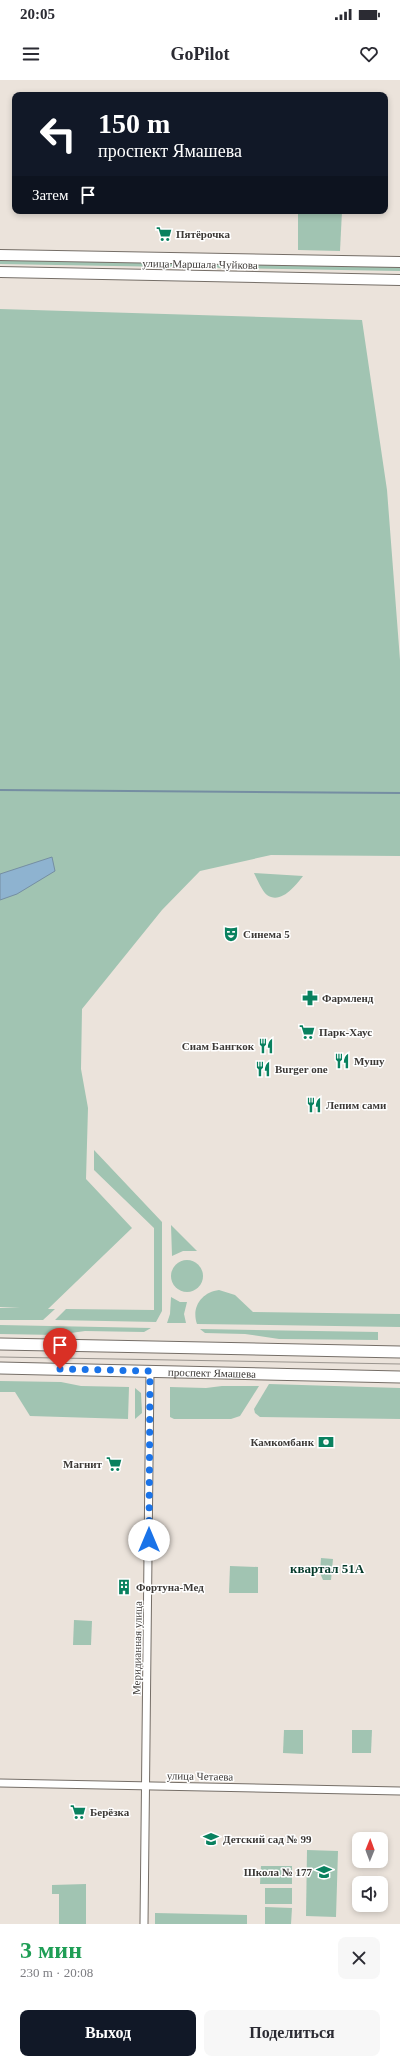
<!DOCTYPE html>
<html lang="ru">
<head>
<meta charset="utf-8">
<style>
  :root { --surface:#fff; --page:#f7f7f7; --text:#2b2b33; --muted:#7c7c81; --accent:#111827 }
  body { margin:0; font-family:Georgia,serif; background:var(--page); color:var(--text); height:100vh; display:flex; flex-direction:column; font-size:15px; white-space:nowrap }
  * { box-sizing:border-box; margin:0 }
  p { font-size:13px; color:var(--muted) }
  .icon { flex:none; width:22px; height:22px; fill:none; stroke:currentColor; stroke-width:2; stroke-linecap:round; stroke-linejoin:round }
  .map { position:relative; height:1844px; overflow:hidden }
  .sheet { display:flex; flex-direction:column; background:var(--surface); flex:1 }
  .sheet>* { flex:none }
  .banner { position:absolute; left:12px; top:12px; width:376px; height:122px; border-radius:8px; box-shadow:0 2px 6px #0003; background:#111827; color:#fff; overflow:hidden }
  .needle { width:26px; rotate:1deg }
  .controls { position:absolute; left:352px; top:1752px; display:grid; gap:8px }
  .controls a { display:grid; place-items:center; width:36px; height:36px; border-radius:8px; background:var(--surface); box-shadow:0 2px 6px #0003; font-size:20px }
  .pin { position:absolute; display:grid; place-items:center; width:34px; height:34px; color:#fff; margin:-41px -17px; border-radius:50% 50% 50% 0; rotate:-45deg; box-shadow:0 0 4px #0007 }
  .pin .icon { rotate:45deg }
  .me { position:absolute; width:44px; margin:-22px; rotate:0deg; stroke-linejoin:round; filter:drop-shadow(0 0 3px #0008) }
  .turn { display:flex; align-items:center; gap:14px; height:84px; padding:0 20px; font-size:18px }
  .turn .icon { width:52px; height:52px; stroke-width:2.5 }
  .turn b { display:block; font-size:28px; line-height:34px }
  .then { display:flex; align-items:center; height:38px; padding:0 20px; background:#0003; gap:8px; font-size:15px }
  .round { display:grid; place-items:center; flex:none; width:42px; height:42px; border-radius:8px; background:var(--page) }
  .summary { display:flex; align-items:center; justify-content:space-between; height:68px; padding:0 20px }
  h1 { font-size:24px; font-weight:600; line-height:30px; color:#1e9e55 }
  .primary-button { display:flex; gap:8px; margin-top:auto; padding:8px 20px }
  .primary-button a { flex:1; height:46px; border-radius:8px; background:var(--accent); color:#fff; font-size:16px; font-weight:600; line-height:46px; text-align:center }
  .primary-button a+a { background:var(--page); color:var(--text) }
  .status { display:flex; justify-content:space-between; align-items:center; height:28px; padding:0 20px; background:var(--surface); direction:ltr }
  .status svg { height:11px; fill:currentColor }
  header { display:flex; justify-content:space-between; align-items:center; height:52px; padding:0 20px; background:var(--surface); font-size:18px; font-weight:600 }
  .map>svg:first-child { display:block }
  .green { fill:#a1c4b2 }
  .water { fill:#8eb3d0; stroke:#758ea2 }
  .lines { fill:none; stroke-linecap:round; stroke-linejoin:round }
  .stream { stroke:#758ea2; stroke-width:2 }
  .street-casing { stroke:#756e67; stroke-width:9 }
  .secondary-casing { stroke:#756e67; stroke-width:12 }
  .primary-casing { stroke:#756e67; stroke-width:13 }
  .street { stroke:#fff; stroke-width:7 }
  .secondary { stroke:#fff; stroke-width:10 }
  .primary { stroke:#fff; stroke-width:11 }
  .tram { stroke:#99948e; stroke-width:1 }
  .route { stroke:#1a73e8; stroke-width:7; stroke-dasharray:0 12.6 }
  .labels { text-anchor:middle; stroke-width:3; stroke-linejoin:round; paint-order:stroke }
  .poi-label { font-size:11px; font-weight:bold; fill:#3c3936; stroke:#fff; text-anchor:start }
  .street-label { font-size:11px; fill:#3c3936; stroke:#fff }
  .quarter-label { font-size:13px; font-weight:bold; fill:#043929; stroke:#fff }
</style>
</head>
<body>
<div class="status"><b>20:05</b><svg viewBox="0 0 49 12"><path d="M0 12V9h3v3zM5 12V6h3v6zM10 12V3h3v9zM15 12V0h3v12zM26 1h20v11H26zM47 4h2v5h-2z"/></svg></div>
<header><svg class="icon" aria-label="menu" viewBox="0 0 24 24"><path d="M4 6h16M4 12h16M4 18h16"/></svg>GoPilot<svg class="icon" aria-label="heart" viewBox="0 0 24 24"><path d="M12 20l-8-8c-3-5 5-10 8-4 3-6 11-1 8 4z"/></svg></header>
<div class="map">
<svg width="400" height="1844" viewBox="0 0 400 1844">
  <rect width="100%" height="100%" fill="#ebe3db"/>
  <g class="green">
    <path d="M298 131H342L340 171 298 170Z"/>
    <path d="M0 180 400 187V191L0 184Z"/>
    <path d="M0 229 362 240 387 410 400 580V776L271 775 200 791 162 830 82 929 81 989 88 1028 86 1099 132 1148 48 1229H55L43 1240H0V1228H20L0 1227Z"/>
    <path d="M254 793 303 796C296 805 281 825 267 815 262 811 257 799 254 793Z"/>
    <path d="M94 1070 162 1142V1231L156 1242 55 1240 66 1229 154 1230V1148L94 1090Z"/>
    <path d="M171 1145 197 1171H183L172 1176Z"/>
    <circle cx="187" cy="1196" r="16"/>
    <path d="M219 1210 235 1215 253 1232 400 1234V1247L197 1244C191 1227 202 1212 219 1210Z"/>
    <path d="M171 1217 180 1222H187L184 1234 186 1243H167L170 1234Z"/>
    <path d="M0 1245 151 1248 144 1252 85 1251 57 1255 0 1254Z"/>
    <path d="M200 1249 378 1252V1260L279 1259 245 1254 205 1253Z"/>
    <path d="M0 1301 61 1302 81 1306 129 1307 128 1339 30 1336 15 1312H0Z"/>
    <path d="M269 1304 400 1308V1339L260 1337 255 1333 254 1329Z"/>
    <path d="M222 1306H259L240 1336 231 1339H174L170 1337V1307L206 1308Z"/>
    <path d="M135 1308 141 1313 142 1333 135 1339Z"/>
    <path d="M321 1478 333 1479 331 1500H323L320 1493Z"/>
    <path d="M230 1486 258 1487V1513H229Z"/>
    <path d="M74 1540 92 1541 91 1565H73Z"/>
    <path d="M284 1650H303V1674L283 1673Z"/>
    <path d="M352 1650H372L371 1673H352Z"/>
    <path d="M307 1770 338 1771 336 1837 306 1836Z"/>
    <path d="M261 1786H292V1804H260Z"/>
    <path d="M86 1804V1844H59V1814H52V1805Z"/>
    <rect x="265" y="1808" width="27" height="16"/>
    <path d="M265 1827 292 1828 291 1844H265Z"/>
    <path d="M155 1833 247 1835V1844H155Z"/>
  </g>
  <path class="water" d="M52 777 55 791 17 814 0 820V794Z"/>
  <g class="lines">
    <path class="stream" d="M0 710 400 713"/>
    <defs>
      <g id="street">
        <path d="M0 1703 400 1711"/>
        <path d="M144 1844 150 1291"/>
      </g>
      <g id="secondary">
        <path d="M0 175 400 182"/>
        <path d="M0 192 400 200"/>
      </g>
      <g id="primary">
        <path d="M0 1264 400 1272"/>
        <path id="s1" d="M0 1288 400 1297"/>
      </g>
    </defs>
    <use href="#street" class="street-casing"/>
    <use href="#secondary" class="secondary-casing"/>
    <use href="#primary" class="primary-casing"/>
    <use href="#street" class="street"/>
    <use href="#secondary" class="secondary"/>
    <use href="#primary" class="primary"/>
    <path class="tram" d="M0 1277 400 1284"/>
  </g>
  <g class="lines">
    <path class="route" d="M60 1289 150 1291 149 1460"/>
  </g>
  <defs>
    <symbol id="supermarket-bare" viewBox="-9 -9 18 18"><path d="M-6-5.5h2.5l.6 2H6L4.5 2H-2.5L-4.4-4H-6ZM-1.5 3.2a1.3 1.3 0 1 0 .1 0ZM3 3.2a1.3 1.3 0 1 0 .1 0Z" fill="#09815f" stroke="#fff" stroke-width="2.5" paint-order="stroke"/></symbol>
    <symbol id="theatre-bare" viewBox="-9 -9 18 18"><path d="M-5-5.5Q0-4 5-5.5V0Q5 5 0 6Q-5 5-5 0ZM-3.3-2.5H-1v1.5H-3.3ZM1-2.5H3.3v1.5H1ZM-2.8 1Q0 5.5 2.8 1Z" fill="#09815f" stroke="#fff" stroke-width="2.5" paint-order="stroke"/></symbol>
    <symbol id="pharmacy-bare" viewBox="-9 -9 18 18"><path d="M-2-6h4v4h4v4h-4v4h-4v-4h-4v-4h4Z" fill="#09815f" stroke="#fff" stroke-width="2.5" paint-order="stroke"/></symbol>
    <symbol id="restaurant-bare" viewBox="-9 -9 18 18"><path d="M-5-6h1v4h1v-4h1v4h1v-4h1v5L-1.5 .5V6h-2V.5L-5-1ZM5-6V6H3V1.5H1.5Q1.5-4 5-6Z" fill="#09815f" stroke="#fff" stroke-width="2.5" paint-order="stroke"/></symbol>
    <symbol id="bank-bare" viewBox="-9 -9 18 18"><path d="M-6-4H6V4H-6ZM0-2.3a2.3 2.3 0 1 0 0 4.6a2.3 2.3 0 1 0 0-4.6Z" fill="#09815f" stroke="#fff" stroke-width="2.5" paint-order="stroke"/></symbol>
    <symbol id="building-bare" viewBox="-9 -9 18 18"><path d="M-4-6H4V6H1V3H-1V6H-4ZM-2.5-4.3h1.7v1.8h-1.7ZM.8-4.3h1.7v1.8H.8ZM-2.5-1h1.7V.8h-1.7ZM.8-1h1.7V.8H.8Z" fill="#09815f" stroke="#fff" stroke-width="2.5" paint-order="stroke"/></symbol>
    <symbol id="school-bare" viewBox="-9 -9 18 18"><path d="M0-5L7-2L0 1L-7-2ZM-4 1L0 2.5L4 1V4Q0 6-4 4Z" fill="#09815f" stroke="#fff" stroke-width="2.5" paint-order="stroke"/></symbol>
  </defs>
  <g fill-rule="evenodd">
    <use href="#supermarket-bare" x="153" y="143" width="22" height="22"/>
    <use href="#theatre-bare" x="220" y="843" width="22" height="22"/>
    <use href="#pharmacy-bare" x="299" y="907" width="22" height="22"/>
    <use href="#supermarket-bare" x="296" y="941" width="22" height="22"/>
    <use href="#restaurant-bare" x="255" y="955" width="22" height="22"/>
    <use href="#restaurant-bare" x="331" y="970" width="22" height="22"/>
    <use href="#restaurant-bare" x="252" y="978" width="22" height="22"/>
    <use href="#restaurant-bare" x="303" y="1014" width="22" height="22"/>
    <use href="#bank-bare" x="315" y="1351" width="22" height="22"/>
    <use href="#supermarket-bare" x="103" y="1373" width="22" height="22"/>
    <use href="#building-bare" x="113" y="1496" width="22" height="22"/>
    <use href="#supermarket-bare" x="67" y="1721" width="22" height="22"/>
    <use href="#school-bare" x="200" y="1748" width="22" height="22"/>
    <use href="#school-bare" x="313" y="1781" width="22" height="22"/>
  </g>
  <g class="labels">
    <g class="poi-label">
      <text x="176" y="158">Пятёрочка</text>
      <text x="243" y="858">Синема 5</text>
      <text x="322" y="922">Фармленд</text>
      <text x="319" y="956">Парк-Хаус</text>
      <text x="254" y="970" text-anchor="end">Сиам Бангкок</text>
      <text x="354" y="985">Мушу</text>
      <text x="275" y="993">Burger one</text>
      <text x="326" y="1029">Лепим сами</text>
      <text x="314" y="1366" text-anchor="end">Камкомбанк</text>
      <text x="102" y="1388" text-anchor="end">Магнит</text>
      <text x="136" y="1511">Фортуна-Мед</text>
      <text x="90" y="1736">Берёзка</text>
      <text x="223" y="1763">Детский сад № 99</text>
      <text x="312" y="1796" text-anchor="end">Школа № 177</text>
    </g>
    <g class="street-label">
      <text transform="translate(200 184) rotate(1)" y="4">улица Маршала Чуйкова</text>
      <text dy="4" stroke="none"><textPath href="#s1" startOffset="212">проспект Ямашева</textPath></text>
      <text transform="translate(137 1568) rotate(-89)" y="4">Меридианная улица</text>
      <text transform="translate(200 1696) rotate(1)" y="4">улица Четаева</text>
    </g>
    <g class="quarter-label">
      <text x="327" y="1493">квартал 51А</text>
    </g>
  </g>
</svg>
<div class="controls">
<a><svg class="needle" viewBox="-14 -14 28 28"><path d="M0-13l5 13h-10z" fill="#e53935"/><path d="M0 13l5-13h-10z" fill="#7c7c81"/></svg></a>
<a><svg class="icon" aria-label="sound" viewBox="0 0 24 24"><path d="M4 9h4l5-4v14l-5-4H4zM17 9q2 3 0 6"/></svg></a>
</div>
<div class="pin" style="left:60px;top:1289px;background:#d93025"><svg class="icon" aria-label="arrive" viewBox="0 0 24 24"><path d="M6 21V4h12l-3 4 3 4H6"/></svg></div>
<svg class="me" style="left:149px;top:1460px" viewBox="-20 -20 40 40"><circle r="19" fill="#fff"/><path d="M0-13L10 11 0 6-10 11z" fill="#1a73e8"/></svg>
<div class="banner">
<div class="turn"><svg class="icon" aria-label="left" viewBox="0 0 24 24"><path d="M17 20v-9H6M10 6l-5 5 5 5"/></svg><div><b>150 m</b>проспект Ямашева</div></div>
<div class="then">Затем<svg class="icon" aria-label="arrive" viewBox="0 0 24 24"><path d="M6 21V4h12l-3 4 3 4H6"/></svg></div>
</div>
</div>
<section class="sheet">
<div class="summary"><div><h1>3 мин</h1><p>230 m · 20:08</p></div><a class="round"><svg class="icon" aria-label="close" viewBox="0 0 24 24"><path d="M6 6l12 12M18 6L6 18"/></svg></a></div>
<div class="primary-button"><a>Выход</a><a>Поделиться</a></div>
</section>
</body>
</html>
